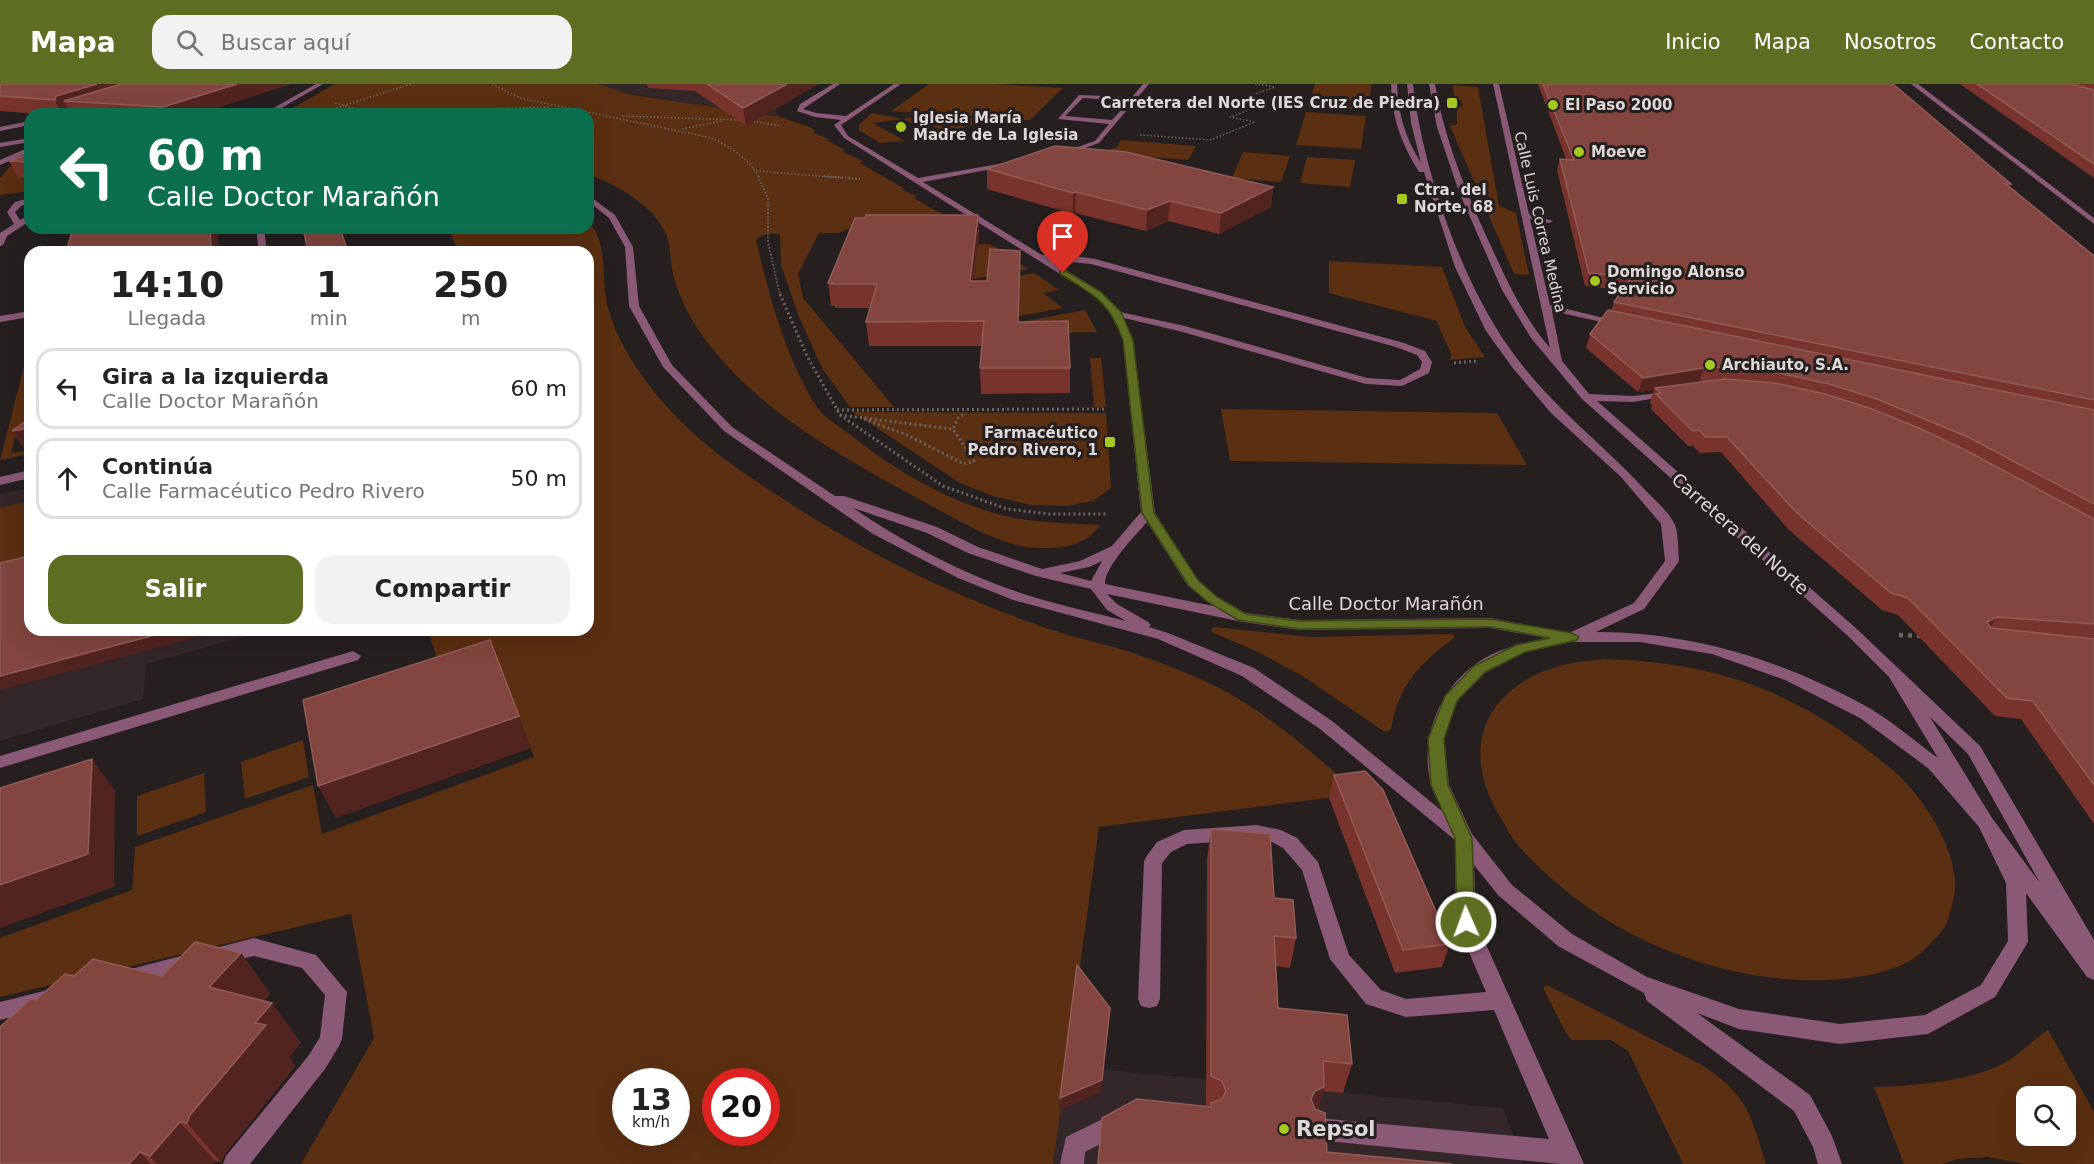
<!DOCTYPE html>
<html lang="es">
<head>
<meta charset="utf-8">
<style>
  :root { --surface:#fff; --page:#f2f2f2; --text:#222; --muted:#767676; --line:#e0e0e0; --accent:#5d6d21 }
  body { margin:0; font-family:"DejaVu Sans",sans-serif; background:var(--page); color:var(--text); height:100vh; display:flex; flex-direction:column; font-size:22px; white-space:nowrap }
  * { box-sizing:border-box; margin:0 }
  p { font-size:20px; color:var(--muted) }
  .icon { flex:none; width:33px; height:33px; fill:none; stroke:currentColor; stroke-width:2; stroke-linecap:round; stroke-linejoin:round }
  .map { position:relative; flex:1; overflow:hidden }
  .sheet { position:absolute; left:24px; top:162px; width:570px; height:390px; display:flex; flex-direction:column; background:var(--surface); border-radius:18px; box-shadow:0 6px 24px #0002 }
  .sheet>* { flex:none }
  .guide { position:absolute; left:24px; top:24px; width:570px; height:126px; border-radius:18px; box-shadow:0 6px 24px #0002; background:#0b6e4f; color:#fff; overflow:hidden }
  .controls { position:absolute; left:2016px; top:1002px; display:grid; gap:12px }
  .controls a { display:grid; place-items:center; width:60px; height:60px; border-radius:12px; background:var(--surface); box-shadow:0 6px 24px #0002; font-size:30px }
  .speed { position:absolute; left:612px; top:984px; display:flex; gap:12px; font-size:30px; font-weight:700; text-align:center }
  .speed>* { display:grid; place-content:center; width:78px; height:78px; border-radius:50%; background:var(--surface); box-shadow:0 6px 24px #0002; line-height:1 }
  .speed small { font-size:15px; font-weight:400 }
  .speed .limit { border:9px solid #d22; background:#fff; color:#111 }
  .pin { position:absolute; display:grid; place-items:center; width:51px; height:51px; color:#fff; margin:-62px -26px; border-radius:50% 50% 50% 0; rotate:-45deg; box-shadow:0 0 6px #0007 }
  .pin .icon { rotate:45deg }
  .me { position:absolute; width:66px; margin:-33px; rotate:358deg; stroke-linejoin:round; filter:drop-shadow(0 0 4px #0008) }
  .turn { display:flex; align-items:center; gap:21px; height:126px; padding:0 24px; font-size:27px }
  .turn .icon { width:78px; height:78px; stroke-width:2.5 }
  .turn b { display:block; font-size:42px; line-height:51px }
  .eta { display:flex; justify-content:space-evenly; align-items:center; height:102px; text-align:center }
  .eta b { font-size:36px; font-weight:600; line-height:42px }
  .button { display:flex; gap:12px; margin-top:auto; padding:12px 24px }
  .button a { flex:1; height:69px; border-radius:18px; background:var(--accent); color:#fff; font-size:24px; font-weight:600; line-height:69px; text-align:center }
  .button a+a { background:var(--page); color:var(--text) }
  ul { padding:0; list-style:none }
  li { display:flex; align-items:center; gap:18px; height:81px; margin:0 12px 9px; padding:0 12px; border:3px solid var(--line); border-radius:18px }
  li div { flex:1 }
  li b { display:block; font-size:22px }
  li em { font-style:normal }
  header { display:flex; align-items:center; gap:36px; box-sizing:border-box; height:84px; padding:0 30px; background:var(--accent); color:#fff }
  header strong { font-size:28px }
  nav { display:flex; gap:33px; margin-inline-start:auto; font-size:21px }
  .search { width:420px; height:54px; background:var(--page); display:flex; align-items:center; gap:15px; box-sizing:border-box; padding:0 21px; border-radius:18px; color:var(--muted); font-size:22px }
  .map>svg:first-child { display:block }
  .built { fill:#332729 }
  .green { fill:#5b2f11; fill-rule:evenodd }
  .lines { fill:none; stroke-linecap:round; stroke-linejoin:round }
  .path-far3 { stroke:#6b6566; stroke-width:1.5; stroke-dasharray:1.5 2; stroke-linecap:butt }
  .path-far2 { stroke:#6b6566; stroke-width:2; stroke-dasharray:1.5 2; stroke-linecap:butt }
  .path-far1 { stroke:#6b6566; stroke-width:3; stroke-dasharray:2 3; stroke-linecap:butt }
  .path { stroke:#6b6566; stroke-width:4.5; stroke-dasharray:4 5; stroke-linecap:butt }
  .minor { fill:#895976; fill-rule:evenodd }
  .wall { fill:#77332c }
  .shaded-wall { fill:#52241f }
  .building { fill:#82453f; stroke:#905c57; stroke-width:1.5 }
  .route { fill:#5d6d21; stroke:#3c4715; stroke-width:1.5 }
  .poi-dot { fill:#a6c820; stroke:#261f20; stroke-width:2 }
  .labels { text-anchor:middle; stroke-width:6; stroke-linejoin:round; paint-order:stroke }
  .far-poi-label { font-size:15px; font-weight:bold; fill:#ddd9d9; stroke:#261f20; text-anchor:start }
  .far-street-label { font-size:15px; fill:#ddd9d9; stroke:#261f20 }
  .street-label { font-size:18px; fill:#ddd9d9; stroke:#261f20 }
  .near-poi-label { font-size:21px; font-weight:bold; fill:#ddd9d9; stroke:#261f20; text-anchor:start }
</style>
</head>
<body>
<header>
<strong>Mapa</strong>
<div class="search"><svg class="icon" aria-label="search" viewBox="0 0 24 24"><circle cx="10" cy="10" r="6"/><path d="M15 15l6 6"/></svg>Buscar aquí</div>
<nav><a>Inicio</a><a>Mapa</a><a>Nosotros</a><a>Contacto</a></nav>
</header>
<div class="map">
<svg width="2094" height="1080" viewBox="0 0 2094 1080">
  <rect width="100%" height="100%" fill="#261f20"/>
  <g class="built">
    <path d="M598 0H805L789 17 777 24 776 28 781 33H775L632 10Z"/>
    <path d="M30 404V546H268L146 580 143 615 0 657V410Z"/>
    <path d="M1065 982 1503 1024 1523 1080H1053Z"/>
  </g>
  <g class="green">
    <path d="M335 0H598L633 11 781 33 812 44 815 47 812 48 830 56 828 57 845 66 843 68 863 77 860 79 905 105 902 106 917 112 914 114 934 126 942 129 939 130 963 143 850 144 839 149H819L798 190 803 214 894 323H850L822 284 799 233 781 181 780 151C772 149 762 149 756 156 769 211 786 275 817 323 825 335 844 345 856 355 898 388 948 417 1001 431 1033 439 1067 439 1101 441 1096 445 1090 453 1084 456 1068 465 1044 465 1026 463 992 457 956 435 926 419 848 376 763 331 708 259 692 239 679 214 673 190 670 177 671 162 666 150 653 120 616 101 588 90V30H288L291 25Z"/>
    <path d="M929 0H996L1063 4 1030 36 891 27Z"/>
    <path d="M1315 0H1372L1367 26 1308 23Z"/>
    <path d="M1452 1 1478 3 1499 122 1516 129 1529 191 1514 190 1450 42 1457 40V23L1463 22 1461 16H1455Z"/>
    <path d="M1306 28 1366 32 1361 65 1296 61Z"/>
    <path d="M872 29 903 35 926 30 991 35 936 52 928 48 938 45 926 39 915 41 903 35 873 39 905 57 880 59 859 46V41Z"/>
    <path d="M1121 56 1196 62 1188 76 1101 69 1117 63Z"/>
    <path d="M1243 68 1290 72 1281 98 1232 94Z"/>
    <path d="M1307 73 1355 76 1350 103 1300 99Z"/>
    <path d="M12 80 30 90 19 94 30 95V107L0 111V94Z"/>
    <path d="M588 137C610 161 600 195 608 224 623 277 666 327 708 362 728 379 752 394 774 409 864 469 961 517 1065 550 1087 557 1111 561 1133 569 1160 578 1188 589 1213 601 1268 628 1314 670 1359 710L1099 743 1053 1080H301L374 954 351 830 0 913V854L132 806 135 763 313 701 322 750 534 673 498 576 443 593 428 546H588V168H459L449 147 442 148 440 146 452 144H588ZM626 998H676V1048H626ZM716 998H766V1048H716Z"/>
    <path d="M990 160 1028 185 974 195 975 185 929 162Z"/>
    <path d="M1329 177 1442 183 1465 243 1485 273 1449 276 1452 271C1447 259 1441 250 1437 237L1329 209Z"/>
    <path d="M1034 189 1059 206 1043 209 1063 224 1019 232V221L966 201Z"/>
    <path d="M1085 226 1097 248 1056 249 1010 240Z"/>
    <path d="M30 259V350L15 353 11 369 30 366V370L0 376Z"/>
    <path d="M1090 274H1101L1106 323H1094Z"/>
    <path d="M1221 325 1497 329 1527 381 1230 377Z"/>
    <path d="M853 328 1106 329 1111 404 1093 417 1067 422 1030 421 993 412 960 399Z"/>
    <path d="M30 417V485L0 494V424Z"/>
    <path d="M1214 543 1310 553 1452 550 1455 553C1420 580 1399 599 1391 645L1385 648 1301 591 1256 567 1214 549 1211 547Z"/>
    <path d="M1603 575C1720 578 1800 609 1890 684 1923 710 1967 777 1952 820 1950 828 1948 837 1944 844 1941 849 1936 853 1932 858 1926 863 1920 871 1913 875 1894 887 1864 893 1841 895 1762 902 1675 878 1607 836 1574 815 1542 789 1516 759 1510 751 1505 741 1500 733 1459 665 1484 604 1559 582 1573 578 1589 577 1603 575Z"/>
    <path d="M303 656 309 693 245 715 241 678Z"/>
    <path d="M204 689 206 728 137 752V712Z"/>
    <path d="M1547 901 1702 981C1747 1011 1751 1030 1766 1080H1683L1628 967 1611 956H1572L1566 949 1544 906V903Z"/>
    <path d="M2048 946 2094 1028V1080H2025L1988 1073 1957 1075 1943 1080H1904L1874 1003C1914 1002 1977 997 2011 975 2024 966 2035 954 2048 946ZM2026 1012H2066V1052H2026Z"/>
  </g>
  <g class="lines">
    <g class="path-far3">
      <path d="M492 0 520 14 712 54C729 62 751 76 759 94"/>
      <path d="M335 19 362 27 388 28 551 23"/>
      <path d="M333 25 411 0"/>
      <path d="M622 32 740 36"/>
      <path d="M750 37 781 42"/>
      <path d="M682 45 722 37"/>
      <path d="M1140 51 1210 56 1255 38 1230 33 1265 20 1240 15 1275 3 1255 0"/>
      <path d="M756 87 843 94"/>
    </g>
    <g class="path-far2">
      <path d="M758 92 768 114V158L780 211"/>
      <path d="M824 92 860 95"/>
    </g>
    <g class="path-far1">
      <path d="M780 210 807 272 840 331 943 402 1007 425 1049 430H1108"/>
      <path d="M1454 279 1477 277"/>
      <path d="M837 326 1105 325"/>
      <path d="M840 331 953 345 958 334 966 329"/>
      <path d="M864 335 907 351 964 380 974 377 953 345"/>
    </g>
    <path class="path" d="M1899 551 1921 552"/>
    <g class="minor">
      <path d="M316 0H323L271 30H263Z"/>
      <path d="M833 0H840L803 25 816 29 846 32 894 0H901L841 41 848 52 918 94 1016 77 1013 81 923 98 1042 171 1062 170 1095 175 1404 259 1425 267 1432 278 1429 289 1402 302 1366 300 1179 247 1124 234 1133 256 1155 429 1198 496 1217 513 1237 524 1239 528 1300 536 1490 534 1569 549 1634 519 1665 477 1661 440 1621 393 1551 329 1512 283 1486 247 1455 183 1424 88H1419C1401 59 1392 34 1391 0H1397C1398 30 1405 53 1421 79L1411 39 1407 0H1413C1423 88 1464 207 1519 277 1558 328 1607 363 1649 410 1657 418 1667 427 1673 437 1679 446 1678 466 1679 477L1677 480 1644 525 1596 548C1693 548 1786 577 1871 625 1894 639 1916 658 1938 674L1889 593 1848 552 1582 315 1531 254 1502 206 1459 108 1437 43 1429 0H1435C1445 57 1466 108 1490 160 1507 197 1523 233 1550 264L1493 0H1499L1529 130 1553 137 1549 139 1530 135 1550 221 1625 239 1620 242 1552 227 1562 277 1589 310 1633 312 1674 307V311L1633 318 1597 317 1858 546 1980 662 2094 856V896L2087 893 2026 809 2028 858 1995 913 1928 950 1840 960 1739 945 1697 929 1810 1011 1832 1052 1842 1080H1818L1813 1063 1794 1027 1647 917 1644 909 1558 862 1498 811 1474 781 1476 838 1584 1080H1560L1317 1056 1309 1053 1305 1045 1309 1037 1317 1034 1549 1055 1494 926 1406 933 1366 920 1330 875 1302 786 1283 764 1270 757 1257 755 1187 760 1171 768 1162 779 1160 915 1157 922 1149 924 1141 922 1138 915 1144 778 1146 773 1157 758 1184 746 1257 741 1281 746 1297 754 1318 778 1349 871 1381 906 1406 915 1486 908 1456 838 1455 756 1320 645 1242 592 1158 555 1013 516 958 494 873 450 724 347 663 283 629 222 625 163 609 134 588 117V111L615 131 633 163 639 222 672 281 732 343 835 412H844L937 443 978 463 1042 485 1080 477 1112 462 1141 428 1123 256 1113 231 1095 212 844 54 834 41 841 36 815 33 797 27 800 20ZM1050 176 1091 180 1396 263 1417 271 1422 278 1420 285 1400 296 1367 294 1185 242 1120 228 1101 208ZM853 424 927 449 968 469 1036 492 1091 505 1107 526 1126 537C1092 528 1057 521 1024 510 964 491 905 459 853 424ZM1147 438 1188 502 1213 522 1105 500C1105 482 1135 452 1147 438ZM1102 477 1091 497 1060 489 1089 483ZM1107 510 1243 538 1300 546 1490 544 1546 554C1522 559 1494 566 1473 582 1437 609 1420 657 1431 701 1433 710 1439 718 1442 727L1332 637 1254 584 1168 549 1149 543 1151 541 1148 538 1117 520ZM1572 558H1640L1712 570 1785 596 1860 634 1928 684 1979 743 2006 799 2008 857 1981 901 1925 931 1840 940 1739 925 1647 893 1572 850 1512 801 1472 750 1449 701 1444 655 1457 617 1485 589 1526 568ZM1930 633 1968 670 2040 799 1992 734Z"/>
      <path d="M1143 0H1149L1099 59 1063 72V68L1095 57 1109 40 1058 35 1079 11 1132 13ZM1083 14 1129 17 1112 36 1065 32Z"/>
      <path d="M1911 0H1918L2094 134V140Z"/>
      <path d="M30 37V41L0 47V43Z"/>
      <path d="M30 54V58L0 63V59Z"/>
      <path d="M30 63V68L0 81V76Z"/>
      <path d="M30 114V119L21 122 15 128 20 136 30 131V137L7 152 3 161 0 162V149L14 140 7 128 15 118Z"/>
      <path d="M256 144H264L267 168H259Z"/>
      <path d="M407 162 413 168H385L386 166Z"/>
      <path d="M30 227V233L0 238V232Z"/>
      <path d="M30 386V394L0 401V393Z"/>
      <path d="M353 567 361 572 358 576 0 684V672Z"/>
      <path d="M254 854 316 871 347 908 342 955 339 962 325 985 250 1080H223L226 1072 309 971 320 953 325 911 302 884 254 872 215 881 208 878 205 872 208 866Z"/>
      <path d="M189 870 196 873 199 879 196 885 131 903 124 900 121 894 124 888 131 885Z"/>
      <path d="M44 907 52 909 55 916 52 923 0 936V918Z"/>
      <path d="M1119 1027 1127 1030 1131 1038 1127 1046 1085 1068 1084 1080H1060L1066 1053Z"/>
    </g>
  </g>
  <g class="wall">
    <path d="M0 0H290L198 30H71L69 26 63 28V30H39L0 27Z"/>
    <path d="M647 0H818L746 42 695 7 648 4Z"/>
    <path d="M1538 0H1893L2010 103 2094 172V740L2021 635 1995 632 1898 531 1882 526 1788 445 1721 368 1700 369 1693 362H1688L1651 325 1652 321 1650 319 1654 306 1638 308 1586 264 1590 250 1611 227 1614 218 1623 206 1585 202 1557 86 1560 75H1566Z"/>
    <path d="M1960 0H2094V94Z"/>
    <path d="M30 70V94H18L9 77Z"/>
    <path d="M987 85 1273 103 1271 123 1219 150 1168 137 1146 147 1075 129 1073 130 987 105Z"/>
    <path d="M978 131 979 153 974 197H987L1020 167 1019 238 1070 284V309L981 310 980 284 981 262H869L866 238 870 224H835V222H831L828 199Z"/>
    <path d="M1334 691 1450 860 1442 883 1395 889 1329 714Z"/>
    <path d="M1211 745 1296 854 1290 884 1276 882 1278 924 1352 980 1343 1009 1323 1007 1318 1026 1098 1080 1208 1022H1206L1207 775Z"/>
    <path d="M241 869 270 910 264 917 301 959 289 973 295 982 224 1071 221 1078 215 1077 212 1080H0L36 916 74 892H162Z"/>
  </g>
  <g class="shaded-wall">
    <path d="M97 0H153L64 17 69 26 63 28V30H62L55 16 56 12Z"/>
    <path d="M237 0H290L198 30H166L163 23Z"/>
    <path d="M787 0H818L746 42 743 24Z"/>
    <path d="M1273 103 1271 123 1219 150 1221 129Z"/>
    <path d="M1076 108 1075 129 1073 130V109Z"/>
    <path d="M1170 117 1168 137 1146 147 1147 126Z"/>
    <path d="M978 131 979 153 971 221 970 197Z"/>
    <path d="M210 144H218L219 168H201Z"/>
    <path d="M340 144 344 154 349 168H348Z"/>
    <path d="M1020 167V189L1018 262V238Z"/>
    <path d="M1704 284 1699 298 1655 304 1654 306 1638 308 1643 294Z"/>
    <path d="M30 344V370H27L12 347Z"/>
    <path d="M1997 533 1986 550 1987 538Z"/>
    <path d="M174 546H222L0 606V592Z"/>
    <path d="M490 556 531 664 336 734 318 702Z"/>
    <path d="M92 675 115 707 114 803 0 844V801Z"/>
    <path d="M241 869 270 910 240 944 209 903Z"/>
    <path d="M272 919 301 959 289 973 295 982 224 1071 221 1078 187 1039 190 1031 255 939Z"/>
    <path d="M1110 924 1101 1008 1059 1026 1060 1014Z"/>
    <path d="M1324 1003 1316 1032 1311 1015 1315 1007Z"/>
    <path d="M180 1038 215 1077 212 1080H157L150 1072Z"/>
    <path d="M140 1068 151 1080H129Z"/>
  </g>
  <g class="building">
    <path d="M0 0H97L56 12 55 16 0 12Z"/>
    <path d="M121 0H237L163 23 64 17Z"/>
    <path d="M707 0H787L743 24Z"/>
    <path d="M1543 0H1893L2011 100H2006L2094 172V316L1614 218 1632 193 1589 189 1560 75 1574 76Z"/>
    <path d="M1977 0H2071L2094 6V80Z"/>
    <path d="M1055 62 1126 68 1273 103 1221 129 1170 117 1147 126 1076 108 1073 109 987 85Z"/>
    <path d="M30 70V78L9 77Z"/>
    <path d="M866 131H978L970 197H987L990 165 1020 167 1018 238 1068 237 1070 284H980L984 237 866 238 877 200H832L833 199H828L855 134H865Z"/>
    <path d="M73 144H210L211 166 201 168H66Z"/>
    <path d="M303 144H340L348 168H308Z"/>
    <path d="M1608 226 2094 326V420L1970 354 1877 315 1829 300 1779 289 1726 283 1704 284 1643 294 1590 250Z"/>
    <path d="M1725 295 1775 299 1825 310 1872 325 1919 344 1965 366 2094 435V540L1997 533 1987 538 1991 544 2094 555V701L2033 617 2007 614 1908 514 1891 509 1796 428 1727 353H1706L1699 346 1693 347 1656 310 1661 309 1655 304Z"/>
    <path d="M30 334V344L12 347Z"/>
    <path d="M30 472V546H174L0 592V479Z"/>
    <path d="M490 556 519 632 318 702 303 616Z"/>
    <path d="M92 675 88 770 0 801V704Z"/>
    <path d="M1365 687 1383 706 1450 860 1403 866 1334 691Z"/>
    <path d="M1211 745 1270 750 1274 814 1293 816 1296 854 1274 852 1278 924 1347 931 1352 980 1323 977 1324 1003 1315 1007 1311 1015 1315 1025 1325 1029 1327 1068 1452 1080H1098L1102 1034 1137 1015 1211 1023V1019L1222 1015 1226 1007 1222 997 1211 992Z"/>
    <path d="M195 858 241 869 209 903 272 919 255 939 266 941 190 1031 187 1039 180 1038 150 1072 140 1068 129 1080H0V943L31 915 36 916 65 890 74 892 93 875 162 892Z"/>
    <path d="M1077 881 1110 924 1102 996 1060 1014Z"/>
  </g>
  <path class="route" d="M1060 187H1066L1101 208 1121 228 1133 256 1154 429 1198 496 1217 513 1246 530 1300 537 1490 535 1572 549 1579 553 1577 556 1525 568 1485 588 1457 617 1444 655 1448 701 1472 754 1475 838 1473 844 1466 846 1460 844 1457 838 1455 754 1431 701 1428 655 1445 612 1474 582 1516 561 1550 554 1490 543 1300 545 1238 536 1208 518 1189 502 1142 429 1123 256C1108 216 1095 212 1060 190Z"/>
  <g class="poi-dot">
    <rect x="1446" y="13" width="12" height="12" rx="3"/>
    <circle cx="1553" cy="21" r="6"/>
    <circle cx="901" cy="43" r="6"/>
    <circle cx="1579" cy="68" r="6"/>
    <rect x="1396" y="109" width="12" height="12" rx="3"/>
    <circle cx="1595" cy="197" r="6"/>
    <circle cx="1710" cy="281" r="6"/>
    <rect x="1104" y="352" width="12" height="12" rx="3"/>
    <circle cx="1284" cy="1045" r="6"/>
  </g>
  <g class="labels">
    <g class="far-poi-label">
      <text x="1440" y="24" text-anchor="end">Carretera del Norte (IES Cruz de Piedra)</text>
      <text x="1565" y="26">El Paso 2000</text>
      <text x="913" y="39">Iglesia María<tspan x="913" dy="17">Madre de La Iglesia</tspan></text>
      <text x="1591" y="73">Moeve</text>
      <text x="1414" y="111">Ctra. del<tspan x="1414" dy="17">Norte, 68</tspan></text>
      <text x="1607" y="193">Domingo Alonso<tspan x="1607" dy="17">Servicio</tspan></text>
      <text x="1722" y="286">Archiauto, S.A.</text>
      <text x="1098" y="354" text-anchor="end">Farmacéutico<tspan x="1098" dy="17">Pedro Rivero, 1</tspan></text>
    </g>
    <g class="far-street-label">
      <text transform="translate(1540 138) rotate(77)" y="5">Calle Luis Correa Medina</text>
    </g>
    <g class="street-label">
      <text transform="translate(1740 450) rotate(41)" y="6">Carretera del Norte</text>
      <text x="1386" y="526">Calle Doctor Marañón</text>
    </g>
    <g class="near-poi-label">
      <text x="1296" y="1052">Repsol</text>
    </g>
  </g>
</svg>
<div class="controls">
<a><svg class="icon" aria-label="search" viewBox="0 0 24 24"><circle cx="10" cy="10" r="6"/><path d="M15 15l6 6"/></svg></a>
</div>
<div class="speed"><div>13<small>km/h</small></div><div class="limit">20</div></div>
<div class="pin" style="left:1063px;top:189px;background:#d93025"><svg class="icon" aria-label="arrive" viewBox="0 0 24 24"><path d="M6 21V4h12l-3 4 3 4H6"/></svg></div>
<svg class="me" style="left:1466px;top:838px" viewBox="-20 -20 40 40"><circle r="17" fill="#5d6d21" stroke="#fff" stroke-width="3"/><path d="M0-11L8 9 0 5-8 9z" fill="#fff"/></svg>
<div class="guide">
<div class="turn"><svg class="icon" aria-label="left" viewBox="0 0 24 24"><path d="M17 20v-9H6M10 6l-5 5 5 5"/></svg><div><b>60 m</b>Calle Doctor Marañón</div></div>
</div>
<section class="sheet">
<div class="eta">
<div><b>14:10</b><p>Llegada</p></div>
<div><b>1</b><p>min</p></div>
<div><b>250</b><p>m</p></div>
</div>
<ul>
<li><svg class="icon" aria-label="left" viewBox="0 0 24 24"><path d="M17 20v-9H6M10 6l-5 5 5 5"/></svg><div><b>Gira a la izquierda</b><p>Calle Doctor Marañón</p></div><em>60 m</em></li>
<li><svg class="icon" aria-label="ahead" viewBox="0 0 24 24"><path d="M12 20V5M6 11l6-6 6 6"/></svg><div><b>Continúa</b><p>Calle Farmacéutico Pedro Rivero</p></div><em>50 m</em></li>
</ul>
<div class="button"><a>Salir</a><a>Compartir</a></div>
</section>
</div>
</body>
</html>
